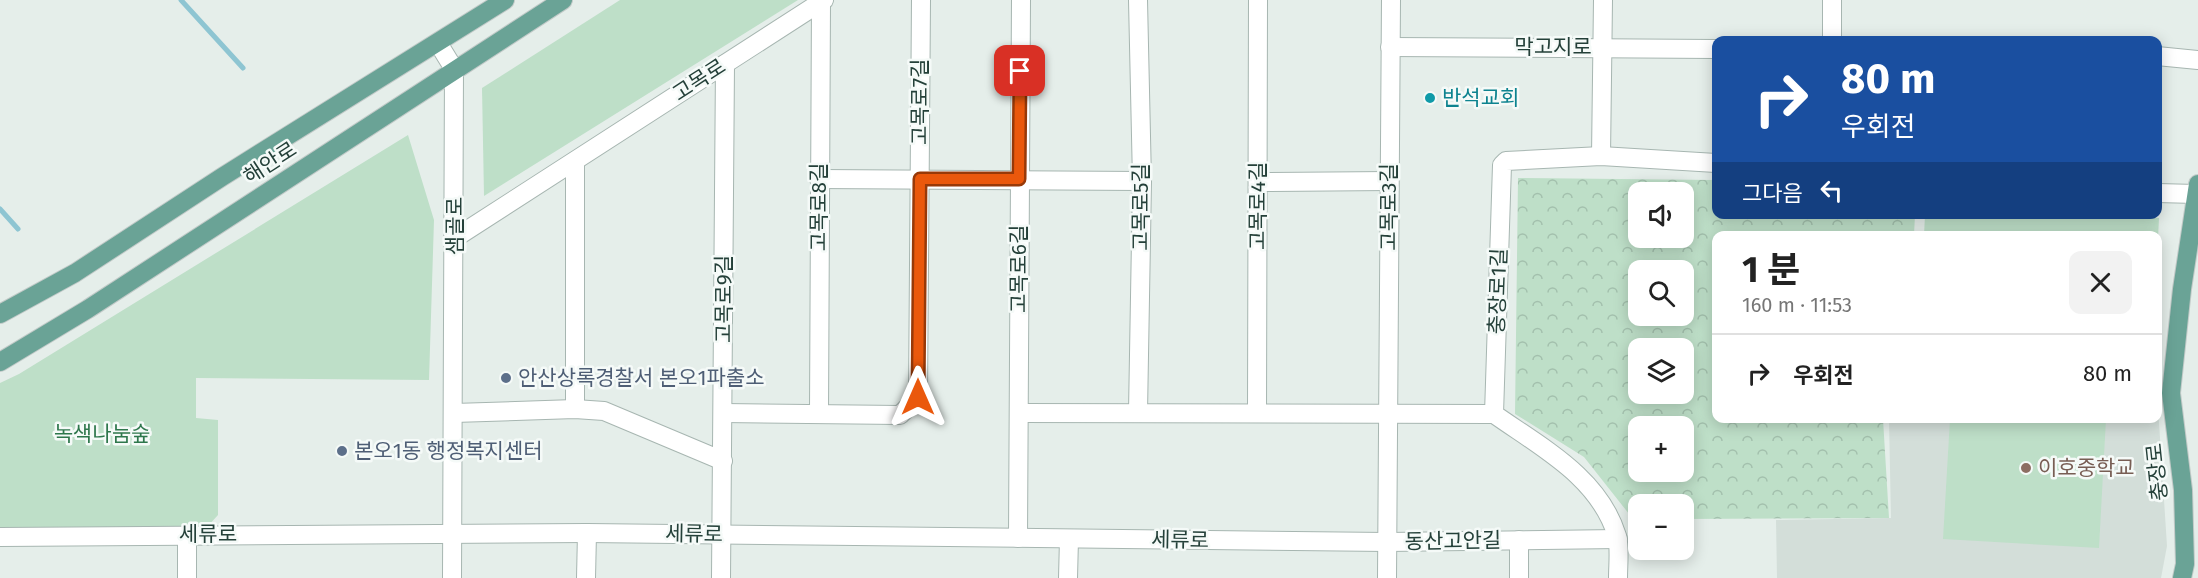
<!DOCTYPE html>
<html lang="ko">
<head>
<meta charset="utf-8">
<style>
  :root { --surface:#fff; --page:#f2f2f2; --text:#222; --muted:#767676; --line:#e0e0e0 }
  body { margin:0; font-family:"Fira Sans","Noto Sans KR",sans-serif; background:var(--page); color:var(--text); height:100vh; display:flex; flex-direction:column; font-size:22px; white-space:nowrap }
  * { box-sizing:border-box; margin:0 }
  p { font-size:20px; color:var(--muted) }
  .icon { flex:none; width:33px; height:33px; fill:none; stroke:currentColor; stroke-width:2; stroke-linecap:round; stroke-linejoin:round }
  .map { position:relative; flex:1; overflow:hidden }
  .details { position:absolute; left:1712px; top:231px; width:450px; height:192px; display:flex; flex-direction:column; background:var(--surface); border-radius:12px; box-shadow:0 3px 15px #0003 }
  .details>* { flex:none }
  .guide { position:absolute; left:1712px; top:36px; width:450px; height:183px; border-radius:12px; box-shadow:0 3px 15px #0003; background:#1a4fa0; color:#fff; overflow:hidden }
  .controls { position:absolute; left:1628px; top:182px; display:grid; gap:12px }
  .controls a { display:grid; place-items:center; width:66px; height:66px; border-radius:12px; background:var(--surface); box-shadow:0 3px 15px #0003; font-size:30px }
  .pin { position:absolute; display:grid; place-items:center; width:51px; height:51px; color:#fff; margin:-26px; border-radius:12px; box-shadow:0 3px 9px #0006 }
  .me { position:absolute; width:66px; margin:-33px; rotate:0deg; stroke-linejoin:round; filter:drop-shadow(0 0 4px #0008) }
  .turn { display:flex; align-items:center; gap:21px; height:126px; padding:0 30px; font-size:27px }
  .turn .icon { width:78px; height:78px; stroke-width:2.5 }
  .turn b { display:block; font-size:42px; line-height:51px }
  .then { display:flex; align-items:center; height:57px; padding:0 30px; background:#0003; gap:12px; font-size:22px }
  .round { display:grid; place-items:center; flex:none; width:63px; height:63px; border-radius:12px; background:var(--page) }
  .head { display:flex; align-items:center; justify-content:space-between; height:102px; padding:0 30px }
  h1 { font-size:36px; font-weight:700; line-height:45px }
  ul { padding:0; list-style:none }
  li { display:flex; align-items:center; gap:18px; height:78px; padding:0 30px; border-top:2px solid var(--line) }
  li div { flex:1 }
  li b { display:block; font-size:22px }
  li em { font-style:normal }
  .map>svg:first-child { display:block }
  .built { fill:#d3ded9 }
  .forest { fill:url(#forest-crowns); fill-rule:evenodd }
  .green { fill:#bedfc8 }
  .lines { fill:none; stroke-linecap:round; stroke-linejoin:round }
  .stream { stroke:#8ec5d2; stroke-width:5 }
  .minor-casing { stroke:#a7b6b1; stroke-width:20 }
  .major-casing { stroke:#c2cac8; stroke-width:20 }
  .minor { stroke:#fff; stroke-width:18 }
  .major { stroke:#6aa396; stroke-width:18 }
  .route-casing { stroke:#983908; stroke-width:15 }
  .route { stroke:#ea580c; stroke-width:10 }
  .culture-dot { fill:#0f9aa8; stroke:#f5faf8; stroke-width:2 }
  .service-dot { fill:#5c6f8a; stroke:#f5faf8; stroke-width:2 }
  .education-dot { fill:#8d6e63; stroke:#f5faf8; stroke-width:2 }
  .labels { text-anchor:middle; stroke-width:5; stroke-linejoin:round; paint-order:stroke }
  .street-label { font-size:21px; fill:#244039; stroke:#f5faf8 }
  .culture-label { font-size:21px; fill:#0d838f; stroke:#f5faf8; text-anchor:start }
  .service-label { font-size:21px; fill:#4e5e75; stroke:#f5faf8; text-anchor:start }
  .park-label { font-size:21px; fill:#2e774c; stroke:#f5faf8 }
  .education-label { font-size:21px; fill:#785e54; stroke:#f5faf8; text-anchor:start }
</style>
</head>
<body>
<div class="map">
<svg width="2198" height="578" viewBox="0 0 2198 578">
  <defs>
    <pattern id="forest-crowns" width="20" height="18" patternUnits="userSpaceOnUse" patternTransform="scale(1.5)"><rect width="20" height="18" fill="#bedfc8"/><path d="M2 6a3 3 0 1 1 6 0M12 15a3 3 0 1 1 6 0" fill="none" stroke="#a3c0ad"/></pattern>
  </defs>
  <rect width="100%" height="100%" fill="#e5eeea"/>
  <path class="built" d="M2157 392 2167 546 2161 578H1777L1776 520 1891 518 1889 419 2157 418Z"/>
  <path class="forest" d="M1518 178 1716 180V214L1915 215 1914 235 1716 236V418L1883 419 1889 518 1683 519V504H1638V519H1633L1584 457 1515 414ZM1638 192H1683V237H1638ZM1638 270H1683V315H1638ZM1638 348H1683V393H1638ZM1638 426H1683V471H1638Z"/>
  <g class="green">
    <path d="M620 0H798L484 196 482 88Z"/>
    <path d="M408 135 434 220 429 380 196 378V418L218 420V515L207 527 0 529V383L19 374Z"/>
    <path d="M2060 214 2159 218 2157 260V236L1924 235 1925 215Z"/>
    <path d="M1950 419H2106L2099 548 1943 539Z"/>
  </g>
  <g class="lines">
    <g class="stream">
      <path d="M181 0 243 68"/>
      <path d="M0 209 18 229"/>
    </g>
    <defs>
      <g id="minor">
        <path d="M1832 0V40"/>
        <path d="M438 43 454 69 452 578"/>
        <path d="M1390 47 1716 49"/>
        <path d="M2157 56 2198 60"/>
        <path d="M1601 156 1603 0"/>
        <path d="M575 161V409"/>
        <path d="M819 179 1142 181"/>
        <path d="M1259 182 1389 181"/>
        <path d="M2157 193 2196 194"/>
        <path d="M455 238 824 0"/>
        <path d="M454 413 575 409 604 411 723 461"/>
        <path d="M723 413 900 415 918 397 921 0"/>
        <path d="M819 413 821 2"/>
        <path d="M1020 413 1494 414"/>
        <path d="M1138 413 1142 181 1138 0"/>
        <path d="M1257 413 1258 0"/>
        <path d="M187 534V578"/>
        <path d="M0 537 587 533 1387 542 1618 539"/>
        <path d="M1018 538 1021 0"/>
        <path d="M1519 540V578"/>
        <path d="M586 578 587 533"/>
        <path d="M721 578 725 64"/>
        <path d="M1068 578 1069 539"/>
        <path d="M1387 578 1391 0"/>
        <path d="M1618 578C1618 565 1620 548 1617 536 1599 477 1542 448 1494 414L1502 165 1506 161 1601 156 1716 163"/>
      </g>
      <g id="major">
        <path d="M0 314 75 273 222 177 505 0"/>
        <path d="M0 362 88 309 563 0"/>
        <path d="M2182 578 2185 564 2183 490 2171 393 2182 289 2198 184"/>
      </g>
    </defs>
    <use href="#minor" class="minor-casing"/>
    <use href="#major" class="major-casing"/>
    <use href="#minor" class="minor"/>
    <use href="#major" class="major"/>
  </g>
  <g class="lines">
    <defs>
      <path id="route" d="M918 397 920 179H1019L1020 71"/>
    </defs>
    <use href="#route" class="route-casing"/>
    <use href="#route" class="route"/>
  </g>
  <circle class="culture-dot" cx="1430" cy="98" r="6"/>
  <g class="service-dot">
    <circle cx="506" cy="378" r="6"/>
    <circle cx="342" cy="451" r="6"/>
  </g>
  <circle class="education-dot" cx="2026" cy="468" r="6"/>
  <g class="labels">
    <g class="street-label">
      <text x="1553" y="54">막고지로</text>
      <text transform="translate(699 80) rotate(-33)" y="7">고목로</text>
      <text transform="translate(920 102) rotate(-90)" y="7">고목로7길</text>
      <text transform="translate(270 163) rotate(-33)" y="7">해안로</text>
      <text transform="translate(1258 206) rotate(-90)" y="7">고목로4길</text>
      <text transform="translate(819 207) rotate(-90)" y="7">고목로8길</text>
      <text transform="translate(1141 207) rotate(-90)" y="7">고목로5길</text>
      <text transform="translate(1389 207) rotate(-90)" y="7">고목로3길</text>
      <text transform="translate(455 226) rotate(-90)" y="7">샘골로</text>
      <text transform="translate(1019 269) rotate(-90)" y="7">고목로6길</text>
      <text transform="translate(1498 291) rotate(-88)" y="7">충장로1길</text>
      <text transform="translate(724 299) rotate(-90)" y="7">고목로9길</text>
      <text transform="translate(2157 472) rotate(-96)" y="7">충장로</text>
      <text x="208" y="541">세류로</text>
      <text transform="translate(694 534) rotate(1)" y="7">세류로</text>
      <text transform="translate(1180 540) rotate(1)" y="7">세류로</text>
      <text transform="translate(1453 541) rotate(-1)" y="7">동산고안길</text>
    </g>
    <g class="culture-label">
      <text x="1442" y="105">반석교회</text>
    </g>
    <g class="service-label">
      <text x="518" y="385">안산상록경찰서 본오1파출소</text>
      <text x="354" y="458">본오1동 행정복지센터</text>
    </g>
    <g class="park-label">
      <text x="102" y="441">녹색나눔숲</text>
    </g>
    <g class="education-label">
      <text x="2038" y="475">이호중학교</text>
    </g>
  </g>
</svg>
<div class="controls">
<a><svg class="icon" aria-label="sound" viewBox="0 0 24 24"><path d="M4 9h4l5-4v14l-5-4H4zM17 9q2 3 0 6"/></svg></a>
<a><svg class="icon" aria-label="search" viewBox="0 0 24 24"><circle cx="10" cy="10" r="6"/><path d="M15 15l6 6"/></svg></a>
<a><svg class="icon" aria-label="layers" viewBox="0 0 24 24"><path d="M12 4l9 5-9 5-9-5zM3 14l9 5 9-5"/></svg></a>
<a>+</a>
<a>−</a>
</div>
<div class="pin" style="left:1020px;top:71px;background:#d93025"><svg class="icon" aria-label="arrive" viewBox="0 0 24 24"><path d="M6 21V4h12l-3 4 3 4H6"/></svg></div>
<svg class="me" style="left:918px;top:397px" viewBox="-20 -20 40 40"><path d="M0-17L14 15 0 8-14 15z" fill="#ea580c" stroke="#fff" stroke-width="4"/></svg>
<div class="guide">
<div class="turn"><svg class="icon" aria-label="right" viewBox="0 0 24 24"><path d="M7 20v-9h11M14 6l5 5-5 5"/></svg><div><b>80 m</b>우회전</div></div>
<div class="then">그다음<svg class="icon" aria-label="left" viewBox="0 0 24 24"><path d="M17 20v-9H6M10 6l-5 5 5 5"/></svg></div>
</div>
<section class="details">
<div class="head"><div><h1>1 분</h1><p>160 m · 11:53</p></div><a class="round"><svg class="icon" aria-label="close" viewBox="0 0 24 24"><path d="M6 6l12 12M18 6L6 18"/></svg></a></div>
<ul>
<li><svg class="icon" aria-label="right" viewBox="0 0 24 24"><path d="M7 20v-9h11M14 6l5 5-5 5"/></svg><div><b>우회전</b></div><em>80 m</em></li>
</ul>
</section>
</div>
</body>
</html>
